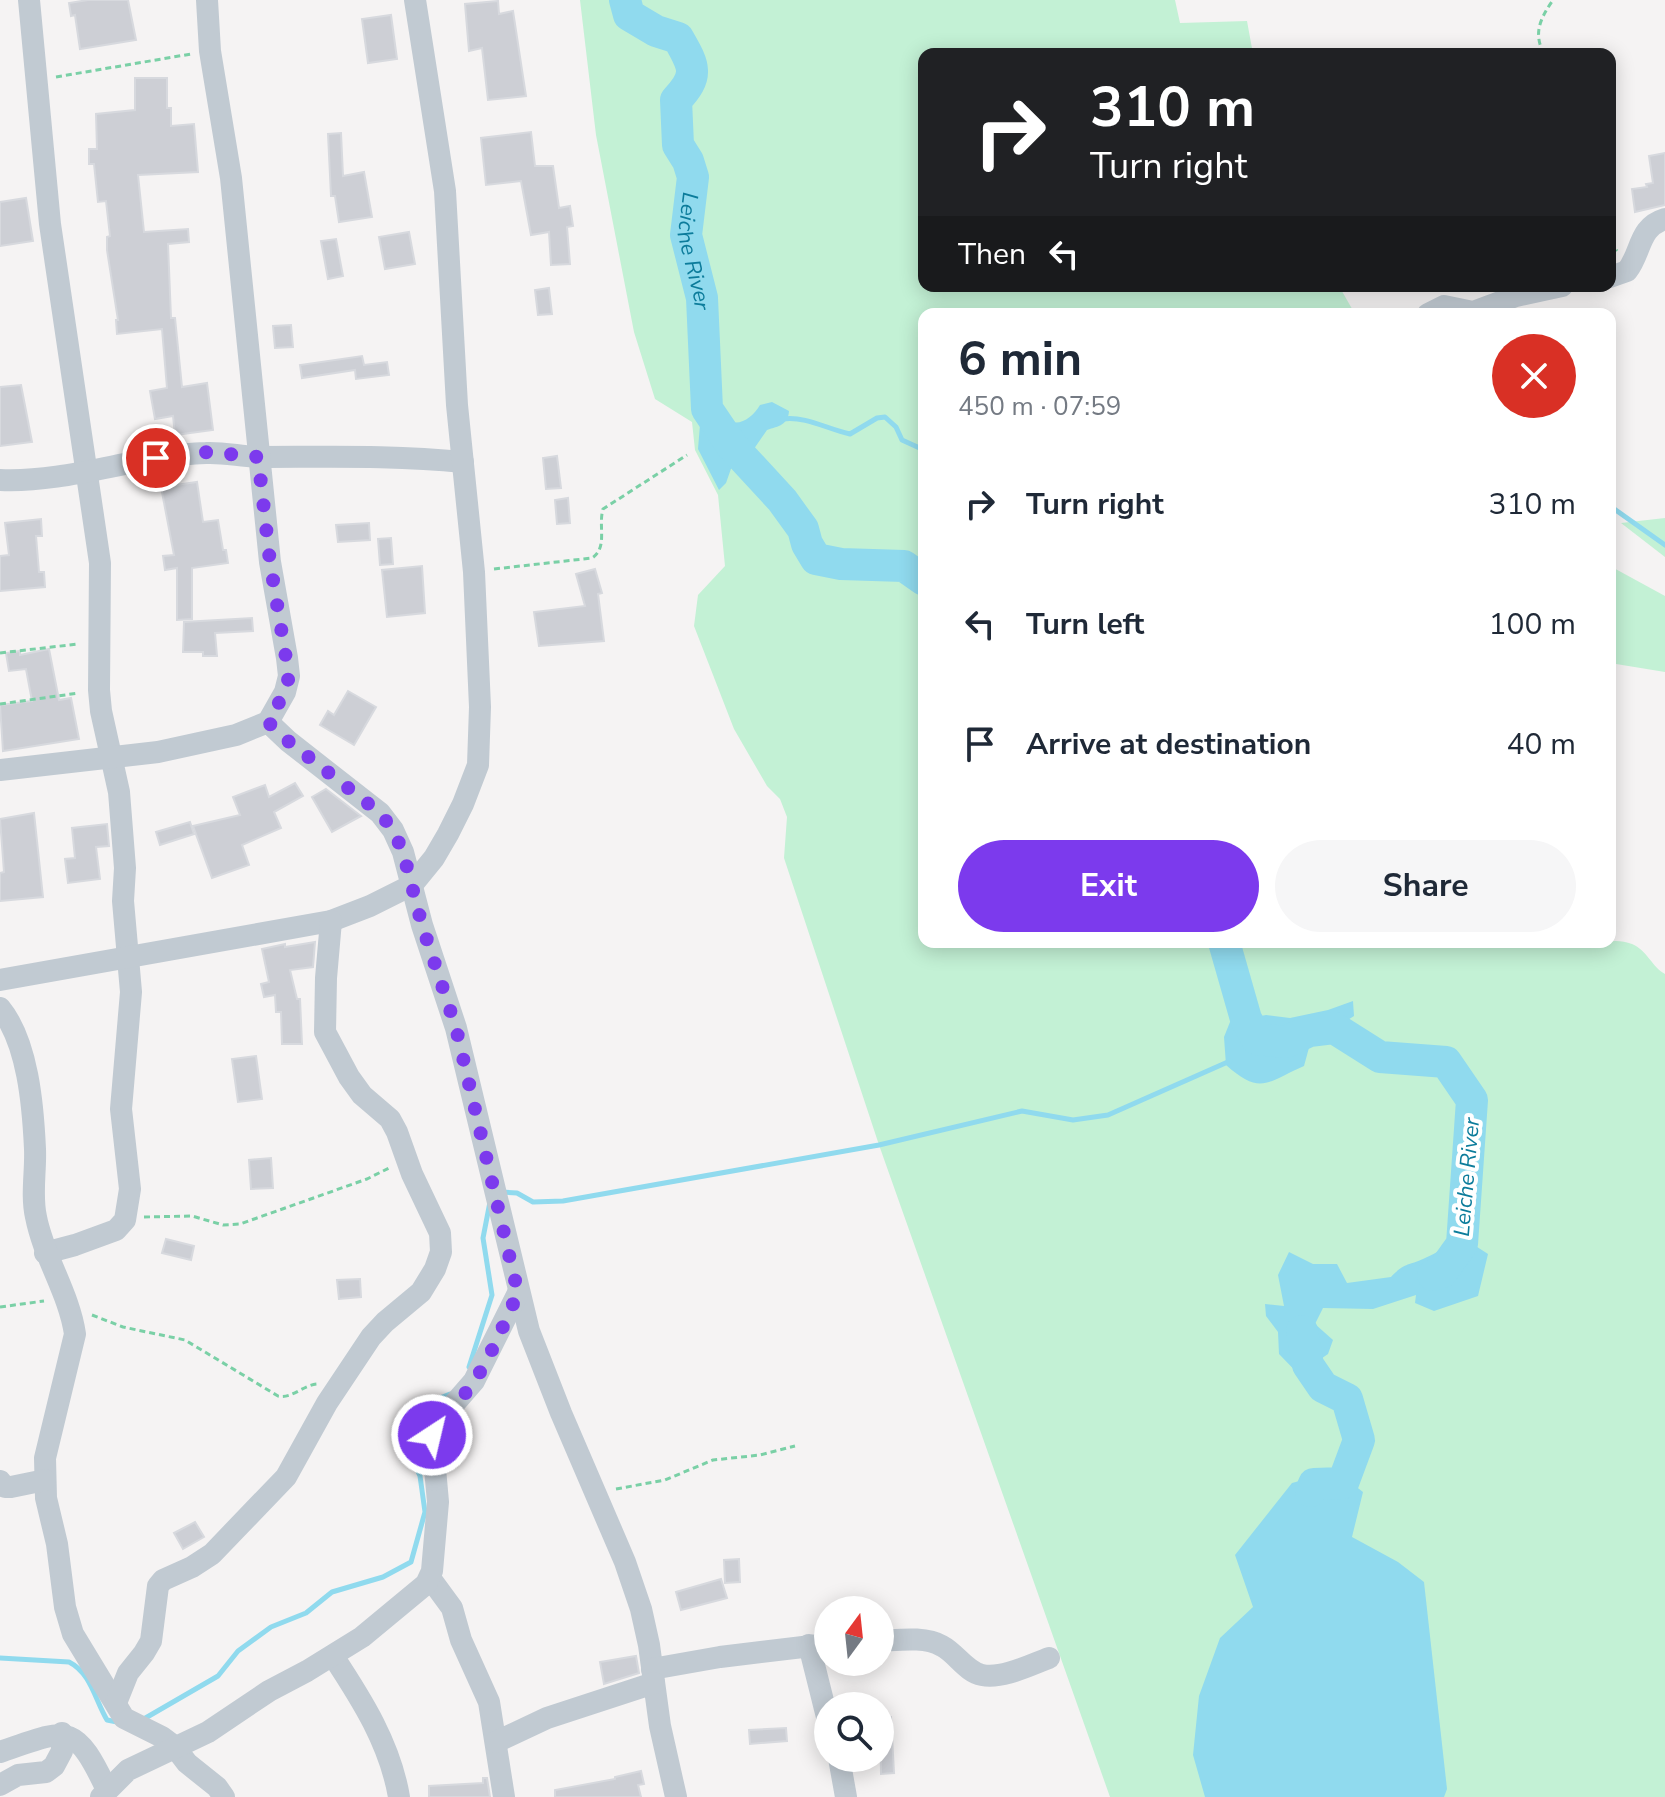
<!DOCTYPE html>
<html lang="en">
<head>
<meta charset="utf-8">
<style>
  :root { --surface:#fff; --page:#f6f6f7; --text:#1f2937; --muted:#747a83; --accent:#7c3aed }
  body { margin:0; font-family:"Nunito Sans",sans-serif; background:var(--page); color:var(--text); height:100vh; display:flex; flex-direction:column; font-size:30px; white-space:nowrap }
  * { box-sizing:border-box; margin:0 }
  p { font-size:26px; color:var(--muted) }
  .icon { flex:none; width:44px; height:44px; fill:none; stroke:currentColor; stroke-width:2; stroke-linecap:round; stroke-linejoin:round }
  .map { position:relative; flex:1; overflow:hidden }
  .details { position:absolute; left:918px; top:308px; width:698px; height:640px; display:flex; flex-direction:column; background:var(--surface); border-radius:16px; box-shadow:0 4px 20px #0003 }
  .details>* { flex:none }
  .banner { position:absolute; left:918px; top:48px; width:698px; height:244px; border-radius:16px; box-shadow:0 4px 20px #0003; background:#202124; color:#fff; overflow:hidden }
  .needle { width:52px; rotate:15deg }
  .fabs { position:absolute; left:814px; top:1596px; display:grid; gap:16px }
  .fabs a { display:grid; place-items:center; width:80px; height:80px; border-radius:50%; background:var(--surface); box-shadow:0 4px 20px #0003; font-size:40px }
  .pin { position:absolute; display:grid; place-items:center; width:68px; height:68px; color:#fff; margin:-34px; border:4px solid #fff; border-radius:50%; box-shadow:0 2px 8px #0007 }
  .me { position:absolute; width:88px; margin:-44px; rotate:35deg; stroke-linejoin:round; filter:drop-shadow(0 0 6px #0008) }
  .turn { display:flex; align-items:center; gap:28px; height:168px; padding:0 40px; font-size:36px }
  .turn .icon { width:104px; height:104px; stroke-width:2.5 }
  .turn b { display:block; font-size:56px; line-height:68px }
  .then { display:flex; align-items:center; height:76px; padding:0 40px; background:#0003; gap:16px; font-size:30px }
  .round { display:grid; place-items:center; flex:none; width:84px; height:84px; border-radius:42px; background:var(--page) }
  .summary { display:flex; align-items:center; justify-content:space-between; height:136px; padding:0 40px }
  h1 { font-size:48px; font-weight:700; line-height:60px }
  .cta { display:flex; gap:16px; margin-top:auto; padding:16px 40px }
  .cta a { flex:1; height:92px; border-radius:48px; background:var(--accent); color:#fff; font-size:32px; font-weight:700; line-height:92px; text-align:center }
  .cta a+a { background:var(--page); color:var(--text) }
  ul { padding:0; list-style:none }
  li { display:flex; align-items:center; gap:24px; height:120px; padding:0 40px }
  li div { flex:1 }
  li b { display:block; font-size:30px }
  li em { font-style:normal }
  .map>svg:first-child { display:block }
  .green { fill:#c3f1d5 }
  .water { fill:#90daee }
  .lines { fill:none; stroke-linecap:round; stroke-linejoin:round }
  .stream { stroke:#90daee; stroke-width:5 }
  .river { stroke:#90daee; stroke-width:32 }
  .building { fill:#cdcfd5; stroke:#d7d9de; stroke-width:2 }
  .path { stroke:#7ad0a6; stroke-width:3; stroke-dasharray:6 4; stroke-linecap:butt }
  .minor { stroke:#c1cad2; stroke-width:22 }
  .route { stroke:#7c3aed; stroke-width:14; stroke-dasharray:0 25.2 }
  .labels { text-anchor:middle; stroke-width:8; stroke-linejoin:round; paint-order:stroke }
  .water-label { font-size:22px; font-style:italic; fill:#0c7c9b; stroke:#fff }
</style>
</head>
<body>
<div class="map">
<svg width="1665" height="1797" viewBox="0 0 1665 1797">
  <rect width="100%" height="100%" fill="#f5f3f3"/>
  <g class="green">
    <path d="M580 0H1175L1180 23 1247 21 1253 54H924V286H1339L1355 314H924V942H1556C1578 956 1606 933 1632 944 1647 950 1652 967 1665 974V1797H1110L879 1145 784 858 787 817 780 799 767 786 734 729 694 626 698 595 725 566 718 495 695 450 692 422 655 399 634 332 596 135Z"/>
    <path d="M1665 518V557L1621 523Z"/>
    <path d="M1610 566 1665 596V672L1610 663Z"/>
  </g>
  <g class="water">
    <path d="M703 388H711C714 395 715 406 720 412 733 432 751 420 760 405L772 402 789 411C788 425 779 426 767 430L747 459 733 463 726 483 719 490 698 449Z"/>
    <path d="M1353 1001 1354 1016 1310 1044 1304 1066C1267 1082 1261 1096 1226 1065L1224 1037 1230 1022 1266 1015 1290 1018 1328 1010Z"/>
    <path d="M1471 1243 1488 1254 1478 1296 1434 1311 1415 1303 1416 1295 1373 1309 1323 1308 1315 1324 1333 1340 1328 1354 1312 1365 1311 1387 1279 1354 1278 1332 1266 1316 1265 1304 1284 1306 1278 1275 1289 1252 1313 1264H1337L1347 1283 1391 1277C1404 1263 1407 1266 1423 1259 1444 1250 1446 1244 1471 1243Z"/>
    <path d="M1336 1471 1363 1492 1352 1537 1398 1562 1424 1582 1447 1789 1444 1797H1205L1193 1755 1199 1696 1220 1638 1253 1607 1235 1555 1292 1483Z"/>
  </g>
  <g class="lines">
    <g class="stream">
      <path d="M783 419C806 416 827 429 850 434L877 418 885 417 896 427 902 440 924 450"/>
      <path d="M1610 506 1665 545"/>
      <path d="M501 1192 517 1193 533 1202 563 1201 879 1145 1022 1111 1073 1120 1108 1115 1230 1061"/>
      <path d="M469 1367 492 1295 483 1238 490 1202"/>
      <path d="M0 1658 69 1662C91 1673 95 1700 107 1720L117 1722"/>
      <path d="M142 1720 218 1676 238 1651 271 1627 306 1613 332 1592 383 1577 411 1562 425 1512 420 1476 412 1458 414 1437 435 1400 450 1394"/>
    </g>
    <g class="river">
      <path id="s1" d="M625 0 629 15 656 31 678 38C694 66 700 75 676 100L678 145 688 161 693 177 686 235 702 298 707 409 732 446 782 500 803 529 807 544 816 559 841 564 904 566 924 580"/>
      <path d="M1224 942 1246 1019 1257 1039 1286 1042 1309 1031 1334 1028 1380 1057 1446 1062 1472 1100 1462 1244 1442 1272 1433 1275"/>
      <path d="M1302 1331 1308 1365 1323 1387 1347 1399 1359 1440 1343 1483 1314 1484 1311 1491"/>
    </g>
  </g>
  <g class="building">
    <path d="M88 0H128L136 40 80 49 75 15 71 16 69 3Z"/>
    <path d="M498 1 499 14 513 11 526 96 488 100 482 48 469 51 465 4Z"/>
    <path d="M391 15 397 59 368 63 362 19Z"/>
    <path d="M135 78H167V108H171V126L194 124 198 172 138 175 144 232 188 229 189 242 168 244 171 318H175L182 387 207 383 213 430 175 435 173 416 155 419 150 391 167 388 162 329 117 334 116 320H118L107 250V237L110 236 106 201 98 202 94 164H89V149H97L96 114 135 110Z"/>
    <path d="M531 132 535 166H553L559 208 570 206 573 226 567 227 570 264 551 265 549 232 531 235 521 181 486 185 481 138Z"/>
    <path d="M341 133 343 176 364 172 372 217 339 222 335 196H331L328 134Z"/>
    <path d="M1665 153V205L1635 212 1632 189 1647 187 1646 184 1653 183 1649 156Z"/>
    <path d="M26 198 33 241 0 246V202Z"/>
    <path d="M409 232 415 264 385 269 379 237Z"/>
    <path d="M336 239 343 276 328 279 321 241Z"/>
    <path d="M549 288 552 314 538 315 535 290Z"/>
    <path d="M291 325 293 347 275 348 273 326Z"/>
    <path d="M362 356 364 365 387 362 389 375 356 379 355 370 302 378 300 365Z"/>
    <path d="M21 385 32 442 0 446V387Z"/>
    <path d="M557 456 561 488 546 489 543 458Z"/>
    <path d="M197 482 203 522 218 520 223 550H226L228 563 192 568V619L177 620V568L165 570 163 556 174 555 161 487Z"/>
    <path d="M568 498 570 523 557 524 555 500Z"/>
    <path d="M41 519 42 536H36L39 572H44L45 587 0 591V556L9 555 5 523Z"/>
    <path d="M369 523 370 540 338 542 336 525Z"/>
    <path d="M391 538 393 564 380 565 378 539Z"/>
    <path d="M422 566 425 613 387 617 382 570Z"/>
    <path d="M595 569 602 593 598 594 604 641 539 646 534 612 585 606 576 574Z"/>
    <path d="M252 618 253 631 215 633 217 656H203V652H183L184 622Z"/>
    <path d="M49 649 59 700 71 698 79 739 3 751 0 705 32 701 26 669 9 671 6 653 20 651V655Z"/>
    <path d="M348 691 376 707 354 745 320 725 328 711 334 715Z"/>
    <path d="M295 783 303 796 274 812 281 828 242 845 249 865 212 878 193 826 240 815 233 797 265 785 269 797Z"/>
    <path d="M326 789 361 816 332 832 312 797Z"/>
    <path d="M34 813 43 897 0 901V873L4 872 0 819Z"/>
    <path d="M190 822 194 834 160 845 156 832Z"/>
    <path d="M107 824 109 846 96 847 100 879 68 883 65 859 75 858 72 828Z"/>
    <path d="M315 942 313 967 290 970 297 999H300L302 1044H282L281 1012H276L275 995 264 997 261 984 269 982 262 949 285 944V947Z"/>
    <path d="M256 1056 262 1099 238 1102 232 1059Z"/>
    <path d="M271 1158 273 1188 251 1189 249 1160Z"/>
    <path d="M166 1239 194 1246 191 1260 162 1253Z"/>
    <path d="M360 1279 361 1297 339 1299 337 1280Z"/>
    <path d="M195 1522 204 1537 183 1549 174 1533Z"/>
    <path d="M739 1559 740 1582 725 1583 724 1560Z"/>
    <path d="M721 1579 727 1598 681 1610 676 1592Z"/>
    <path d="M636 1656 639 1673 604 1684 600 1662Z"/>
    <path d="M880 1717H891L894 1773 881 1774Z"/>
    <path d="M786 1728 787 1741 750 1744 749 1730Z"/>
    <path d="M641 1771 644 1784 638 1785 641 1797H555V1790L615 1779V1777Z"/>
    <path d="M483 1778H487L490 1797H429V1786L483 1783Z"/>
  </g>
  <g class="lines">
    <g class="path">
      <path d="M1544 54C1533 33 1540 19 1553 0"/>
      <path d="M56 77 191 54"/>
      <path d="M1610 242 1617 251"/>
      <path d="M494 569 592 558C608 548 598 526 603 509L687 455"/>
      <path d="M0 653 78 644"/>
      <path d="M0 704 79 693"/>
      <path d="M144 1217 192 1216 223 1225 240 1224 367 1179 389 1168"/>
      <path d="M0 1307 44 1301"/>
      <path d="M92 1315 123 1327 185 1340 278 1396C292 1399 303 1385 317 1384"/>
      <path d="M616 1489 665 1480 713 1460 760 1455 795 1446"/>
    </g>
    <g class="minor">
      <path d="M29 0 50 224 100 563 99 690 101 711 119 792 125 868 123 901 131 992 121 1109 130 1189 125 1220 116 1230 75 1245 45 1253"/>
      <path d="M1610 277 1627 271C1642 252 1638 227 1665 219"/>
      <path d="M1428 314 1444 306 1473 312 1516 296 1562 286"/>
      <path d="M0 480C70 483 137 455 206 453 224 452 243 457 261 457 329 457 395 455 463 462"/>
      <path d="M268 722 288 741 380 813 393 830 403 852 422 925 456 1028 529 1331 561 1413 625 1562 641 1609 649 1645 660 1726 676 1797"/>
      <path d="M0 770 158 752 236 735 268 722 285 692 289 676 287 658 270 562 231 178 210 51 207 0"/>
      <path d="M0 980 331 921 370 906 412 885 434 858 448 834 463 804 478 765 480 707 474 572 457 405 445 191 415 0"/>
      <path d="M0 1008C28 1042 33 1106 35 1149 36 1171 31 1195 36 1217 44 1258 69 1293 75 1334L45 1458 46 1498 57 1544 65 1607 73 1634 124 1718 162 1737 174 1746 187 1763 217 1787 224 1797"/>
      <path d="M0 1481 5 1487H11L45 1480"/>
      <path d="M430 1578 452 1608 461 1640 489 1702 504 1797"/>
      <path d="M880 1641C899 1640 925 1636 942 1646 956 1653 966 1672 982 1675 1003 1679 1030 1665 1049 1658"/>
      <path d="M809 1645 828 1721"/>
      <path d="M333 1656C362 1700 390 1744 399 1797"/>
      <path d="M652 1669 720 1657 828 1644"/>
      <path d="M116 1703 128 1673 144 1653 151 1641 158 1586 163 1580 192 1567 212 1554 286 1477 327 1403 371 1337 385 1322 421 1292 435 1269 441 1252 440 1233 412 1174 397 1132 390 1119 362 1095 349 1077 325 1032 326 978 331 921"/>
      <path d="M496 1742 547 1718 654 1683"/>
      <path d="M0 1752C67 1729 74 1720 107 1790"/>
      <path d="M839 1758 846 1797"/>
      <path d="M0 1785 18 1775 46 1772 54 1766 62 1751V1733"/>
      <path d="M101 1797 128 1770 208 1732 269 1691 307 1671 362 1637 426 1584 432 1571 438 1502 433 1446 434 1427 474 1381 518 1293"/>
    </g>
  </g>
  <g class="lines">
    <path class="route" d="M156 458 208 452 258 457 270 562 289 676 285 692 268 722 288 741 380 813 393 830 403 852 422 925 456 1028 518 1293C503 1325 486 1371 462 1397 450 1410 435 1417 432 1435"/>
  </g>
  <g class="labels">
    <g class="water-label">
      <text dy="8" stroke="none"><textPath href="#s1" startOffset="296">Leiche River</textPath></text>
      <text transform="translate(1466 1177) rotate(-85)" y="8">Leiche River</text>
    </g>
  </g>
</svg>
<div class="fabs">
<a><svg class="needle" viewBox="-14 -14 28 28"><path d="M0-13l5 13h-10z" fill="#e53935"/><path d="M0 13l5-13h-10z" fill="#747a83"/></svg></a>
<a><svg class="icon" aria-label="search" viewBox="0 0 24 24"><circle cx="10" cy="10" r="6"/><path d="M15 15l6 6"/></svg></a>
</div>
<div class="pin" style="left:156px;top:458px;background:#d93025"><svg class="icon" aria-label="arrive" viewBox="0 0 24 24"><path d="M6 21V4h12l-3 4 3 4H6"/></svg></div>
<svg class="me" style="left:432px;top:1435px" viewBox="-20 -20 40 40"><circle r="17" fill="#7c3aed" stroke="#fff" stroke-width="3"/><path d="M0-11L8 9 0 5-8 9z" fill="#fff"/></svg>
<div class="banner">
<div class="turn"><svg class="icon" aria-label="right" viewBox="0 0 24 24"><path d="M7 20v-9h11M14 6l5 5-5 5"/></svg><div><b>310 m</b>Turn right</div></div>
<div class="then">Then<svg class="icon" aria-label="left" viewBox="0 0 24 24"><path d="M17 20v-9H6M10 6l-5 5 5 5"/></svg></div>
</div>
<section class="details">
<div class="summary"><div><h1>6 min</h1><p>450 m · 07:59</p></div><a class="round" style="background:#d93025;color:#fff"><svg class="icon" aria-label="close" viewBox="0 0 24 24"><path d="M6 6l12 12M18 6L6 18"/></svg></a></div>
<ul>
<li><svg class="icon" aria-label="right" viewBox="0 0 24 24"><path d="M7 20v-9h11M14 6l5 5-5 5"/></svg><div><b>Turn right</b></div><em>310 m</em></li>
<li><svg class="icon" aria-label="left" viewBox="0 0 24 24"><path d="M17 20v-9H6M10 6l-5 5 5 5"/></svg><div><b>Turn left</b></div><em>100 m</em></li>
<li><svg class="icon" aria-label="arrive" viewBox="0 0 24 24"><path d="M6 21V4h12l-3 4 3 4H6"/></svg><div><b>Arrive at destination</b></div><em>40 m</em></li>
</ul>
<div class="cta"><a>Exit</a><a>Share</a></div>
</section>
</div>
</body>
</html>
